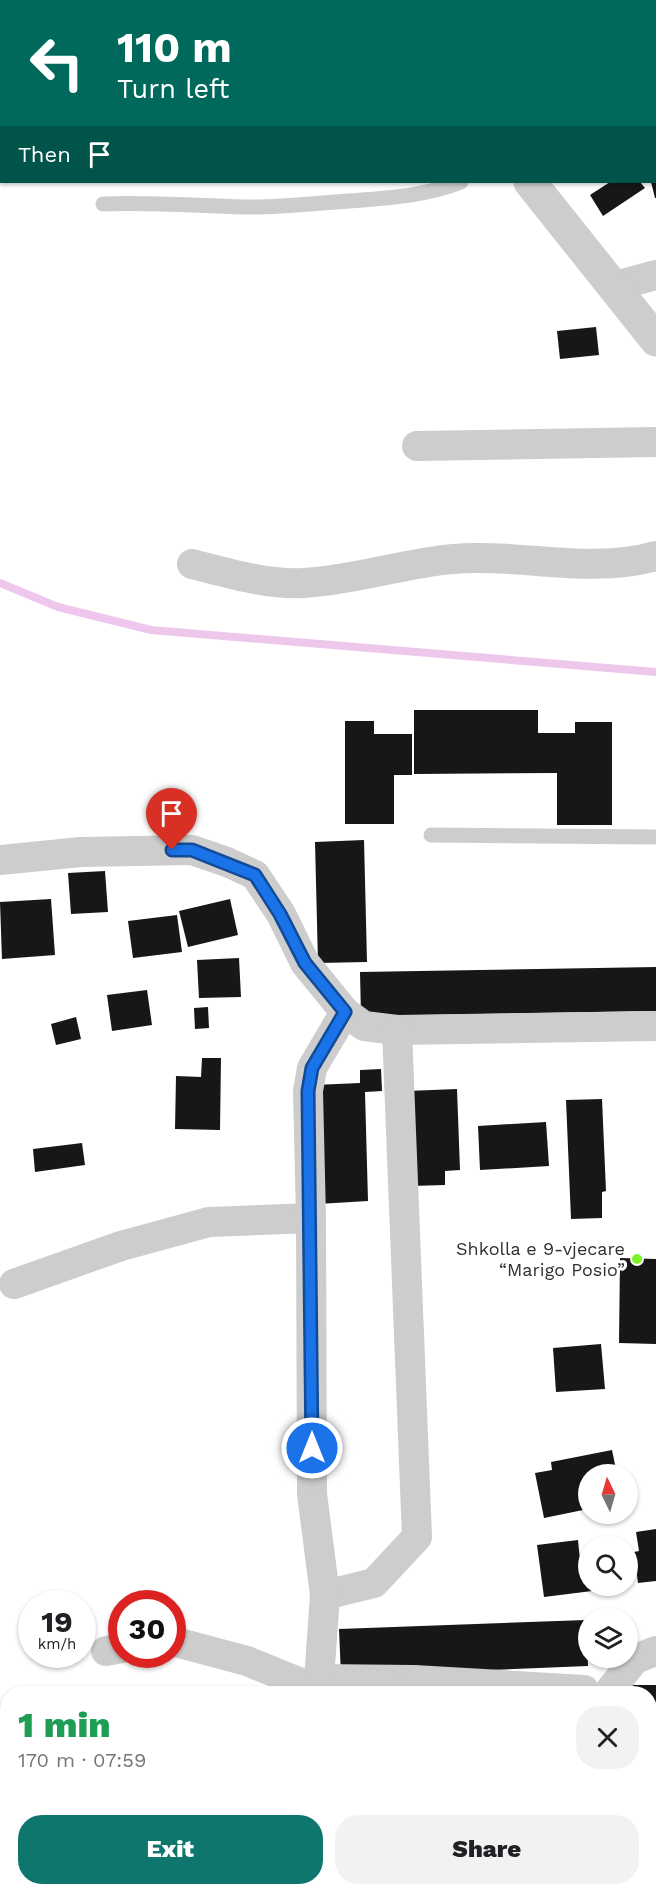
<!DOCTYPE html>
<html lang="en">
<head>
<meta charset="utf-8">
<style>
  :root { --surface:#fff; --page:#f2f2f2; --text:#202124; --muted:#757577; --accent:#0f766e }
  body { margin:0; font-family:"Work Sans",sans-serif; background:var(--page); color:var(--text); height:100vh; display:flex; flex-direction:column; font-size:22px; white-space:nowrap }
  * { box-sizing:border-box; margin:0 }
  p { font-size:20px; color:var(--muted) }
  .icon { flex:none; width:33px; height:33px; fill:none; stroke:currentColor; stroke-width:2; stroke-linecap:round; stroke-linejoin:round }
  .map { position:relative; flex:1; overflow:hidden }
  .sheet { position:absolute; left:0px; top:1686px; width:657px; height:210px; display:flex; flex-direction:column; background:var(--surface); border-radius:24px 24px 0 0; box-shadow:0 2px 4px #0004 }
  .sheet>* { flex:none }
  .guide { position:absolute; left:0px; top:0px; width:657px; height:183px; box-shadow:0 2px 4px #0004; background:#00695c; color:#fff; overflow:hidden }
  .needle { width:39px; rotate:355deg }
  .controls { position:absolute; left:578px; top:1464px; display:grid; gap:12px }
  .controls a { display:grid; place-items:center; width:60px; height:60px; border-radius:50%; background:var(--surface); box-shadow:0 2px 4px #0004; font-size:30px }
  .speed { position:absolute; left:18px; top:1590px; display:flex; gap:12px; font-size:30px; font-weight:700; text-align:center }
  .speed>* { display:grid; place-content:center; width:78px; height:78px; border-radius:50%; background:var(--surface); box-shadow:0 2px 4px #0004; line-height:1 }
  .speed small { font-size:15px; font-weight:400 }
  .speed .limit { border:9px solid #d22; background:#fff; color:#111 }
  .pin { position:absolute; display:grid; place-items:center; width:51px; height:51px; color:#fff; margin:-62px -26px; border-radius:50% 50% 50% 0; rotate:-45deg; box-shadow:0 0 6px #0007 }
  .pin .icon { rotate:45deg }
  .me { position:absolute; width:66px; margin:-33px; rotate:0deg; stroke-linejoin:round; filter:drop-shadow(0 0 4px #0008) }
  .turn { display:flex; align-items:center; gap:21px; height:126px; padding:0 18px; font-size:27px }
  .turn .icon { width:78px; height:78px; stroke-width:2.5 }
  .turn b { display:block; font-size:42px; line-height:51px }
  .then { display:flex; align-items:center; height:57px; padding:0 18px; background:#0003; gap:12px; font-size:22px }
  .round { display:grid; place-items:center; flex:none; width:63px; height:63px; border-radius:24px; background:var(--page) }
  .overview { display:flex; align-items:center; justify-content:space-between; height:102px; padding:0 18px }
  h1 { font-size:36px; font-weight:800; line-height:45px; color:#1e9e55 }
  .button { display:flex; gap:12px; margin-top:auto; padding:12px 18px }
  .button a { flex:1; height:69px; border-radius:24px; background:var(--accent); color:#fff; font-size:24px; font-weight:800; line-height:69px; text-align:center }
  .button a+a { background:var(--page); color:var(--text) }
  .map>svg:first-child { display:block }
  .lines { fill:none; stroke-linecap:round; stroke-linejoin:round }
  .stream { stroke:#efc7ed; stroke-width:8 }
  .building { fill:#171717 }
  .service { stroke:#cdcdcd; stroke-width:15 }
  .minor { stroke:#cdcdcd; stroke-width:30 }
  .tertiary { stroke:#cdcdcd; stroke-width:33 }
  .route-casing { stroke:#114b97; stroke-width:15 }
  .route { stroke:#1a73e8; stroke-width:10 }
  .poi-dot { fill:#7bf325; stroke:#fff; stroke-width:2 }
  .labels { text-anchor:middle; stroke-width:6; stroke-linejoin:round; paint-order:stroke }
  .poi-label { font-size:18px; fill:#303030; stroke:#fff; text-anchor:end }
</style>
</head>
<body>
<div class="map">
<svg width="656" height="1896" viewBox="0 0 656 1896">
  <rect width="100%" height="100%" fill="#fff"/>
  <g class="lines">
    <path class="stream" d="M0 583 58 607 151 630 656 672"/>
  </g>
  <g class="building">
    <path d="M610 182H640L645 188 603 216 590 195Z"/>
    <path d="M651 182H656V198H655Z"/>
    <path d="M596 327 599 355 560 359 557 331Z"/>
    <path d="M414 710H538V733H575V722H612V825H557V773L414 774Z"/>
    <path d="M345 721H374V734H412V775H394V824H345Z"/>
    <path d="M364 840 367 962 318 963 315 842Z"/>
    <path d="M105 871 108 912 71 914 68 873Z"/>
    <path d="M51 899 55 955 2 959 0 902Z"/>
    <path d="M230 899 238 935 188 947 179 911Z"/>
    <path d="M177 915 182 952 133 958 128 921Z"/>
    <path d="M239 958 241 997 199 998 197 960Z"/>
    <path d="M656 967V1011L361 1016 360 972Z"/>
    <path d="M147 990 152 1025 112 1031 107 995Z"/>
    <path d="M208 1007 209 1028 195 1029 194 1008Z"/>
    <path d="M76 1017 81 1039 56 1045 51 1024Z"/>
    <path d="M202 1058H221L220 1130 175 1129 176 1076 201 1077Z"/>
    <path d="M381 1069 382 1091 365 1092 368 1201 318 1204 314 1085 360 1083V1070Z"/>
    <path d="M457 1089 460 1170 445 1171V1185L411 1186 407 1091Z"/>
    <path d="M602 1099 606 1191 602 1192V1218L571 1219 566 1100Z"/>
    <path d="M546 1122 549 1166 480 1170 478 1126Z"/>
    <path d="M82 1143 85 1165 35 1172 33 1149Z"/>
    <path d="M620 1258 656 1259V1344L619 1343Z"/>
    <path d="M601 1344 605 1389 556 1392 553 1348Z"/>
    <path d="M612 1450 617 1474H588V1509L544 1518 535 1473 552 1470 551 1462Z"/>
    <path d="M656 1529V1581L638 1583 634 1552 639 1551 636 1532Z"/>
    <path d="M578 1540 580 1560 588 1559V1586H600V1590L544 1597 537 1545Z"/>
    <path d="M586 1620 588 1666 341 1676 339 1629Z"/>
    <path d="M624 1685H656V1729H650V1694H624Z"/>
    <path d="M255 1888H311L312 1896H256Z"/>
    <path d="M533 1888H566L567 1894 565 1896H535Z"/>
  </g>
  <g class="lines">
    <g class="service">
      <path d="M103 204C151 202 197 206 244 207 279 208 315 203 349 201 388 198 425 196 461 182"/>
      <path d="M431 835 656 837"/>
    </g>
    <g class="minor">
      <path d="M615 286 656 275"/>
      <path d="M417 446 656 442"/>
      <path d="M192 564C228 573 267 585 304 583 361 580 418 558 475 558 536 557 596 573 656 556"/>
      <path d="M0 860 81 852 192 850 227 862 255 875 281 914 305 963 345 1012 364 1026 397 1030 656 1026"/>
      <path d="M14 1284 121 1246 209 1222 311 1218"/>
      <path d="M325 1595 374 1583 417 1537 397 1030"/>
      <path d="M172 1641 247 1661 318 1690"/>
      <path d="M106 1651 122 1648"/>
      <path d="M319 1679 414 1680"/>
      <path d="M318 1694 325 1595 312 1494 311 1218 308 1091 312 1068 345 1012"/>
      <path d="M413 1694 414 1680 584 1690 586 1694"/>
      <path d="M607 1694 635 1659 656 1651"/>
      <path d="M650 1739H656"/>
      <path d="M328 1896 329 1888"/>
    </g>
    <g class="tertiary">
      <path d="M395 0 396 2"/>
      <path d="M530 182 656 340"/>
    </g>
  </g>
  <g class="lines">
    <defs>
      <path id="route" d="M172 850H192L255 875 280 914 305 963 345 1012 312 1068 308 1091 312 1448"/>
    </defs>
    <use href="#route" class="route-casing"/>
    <use href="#route" class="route"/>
  </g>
  <circle class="poi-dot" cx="637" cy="1259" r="6"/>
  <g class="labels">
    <g class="poi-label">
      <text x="625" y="1255">Shkolla e 9-vjecare<tspan x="625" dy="21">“Marigo Posio”</tspan></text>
    </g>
  </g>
</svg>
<div class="controls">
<a><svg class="needle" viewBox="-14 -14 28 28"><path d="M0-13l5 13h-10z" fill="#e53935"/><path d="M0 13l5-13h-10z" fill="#757577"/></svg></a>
<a><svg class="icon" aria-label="search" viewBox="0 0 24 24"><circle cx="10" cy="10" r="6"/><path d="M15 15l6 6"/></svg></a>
<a><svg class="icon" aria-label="layers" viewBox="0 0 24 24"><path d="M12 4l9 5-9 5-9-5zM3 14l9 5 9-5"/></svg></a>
</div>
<div class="speed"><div>19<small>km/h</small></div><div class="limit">30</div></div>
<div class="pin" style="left:172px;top:850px;background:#d93025"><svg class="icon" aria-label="arrive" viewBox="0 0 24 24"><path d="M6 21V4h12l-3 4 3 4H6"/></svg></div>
<svg class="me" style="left:312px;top:1448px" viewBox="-20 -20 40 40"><circle r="17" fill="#1a73e8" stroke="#fff" stroke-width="3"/><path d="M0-11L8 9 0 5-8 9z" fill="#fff"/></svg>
<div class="guide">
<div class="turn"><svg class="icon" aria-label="left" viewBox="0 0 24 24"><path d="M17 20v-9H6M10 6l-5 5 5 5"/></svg><div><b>110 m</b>Turn left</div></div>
<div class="then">Then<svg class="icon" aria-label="arrive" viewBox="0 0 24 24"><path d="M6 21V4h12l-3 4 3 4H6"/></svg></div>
</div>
<section class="sheet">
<div class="overview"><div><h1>1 min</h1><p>170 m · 07:59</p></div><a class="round"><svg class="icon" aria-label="close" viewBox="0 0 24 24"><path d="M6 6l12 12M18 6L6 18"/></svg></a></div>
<div class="button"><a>Exit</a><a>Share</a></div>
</section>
</div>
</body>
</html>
